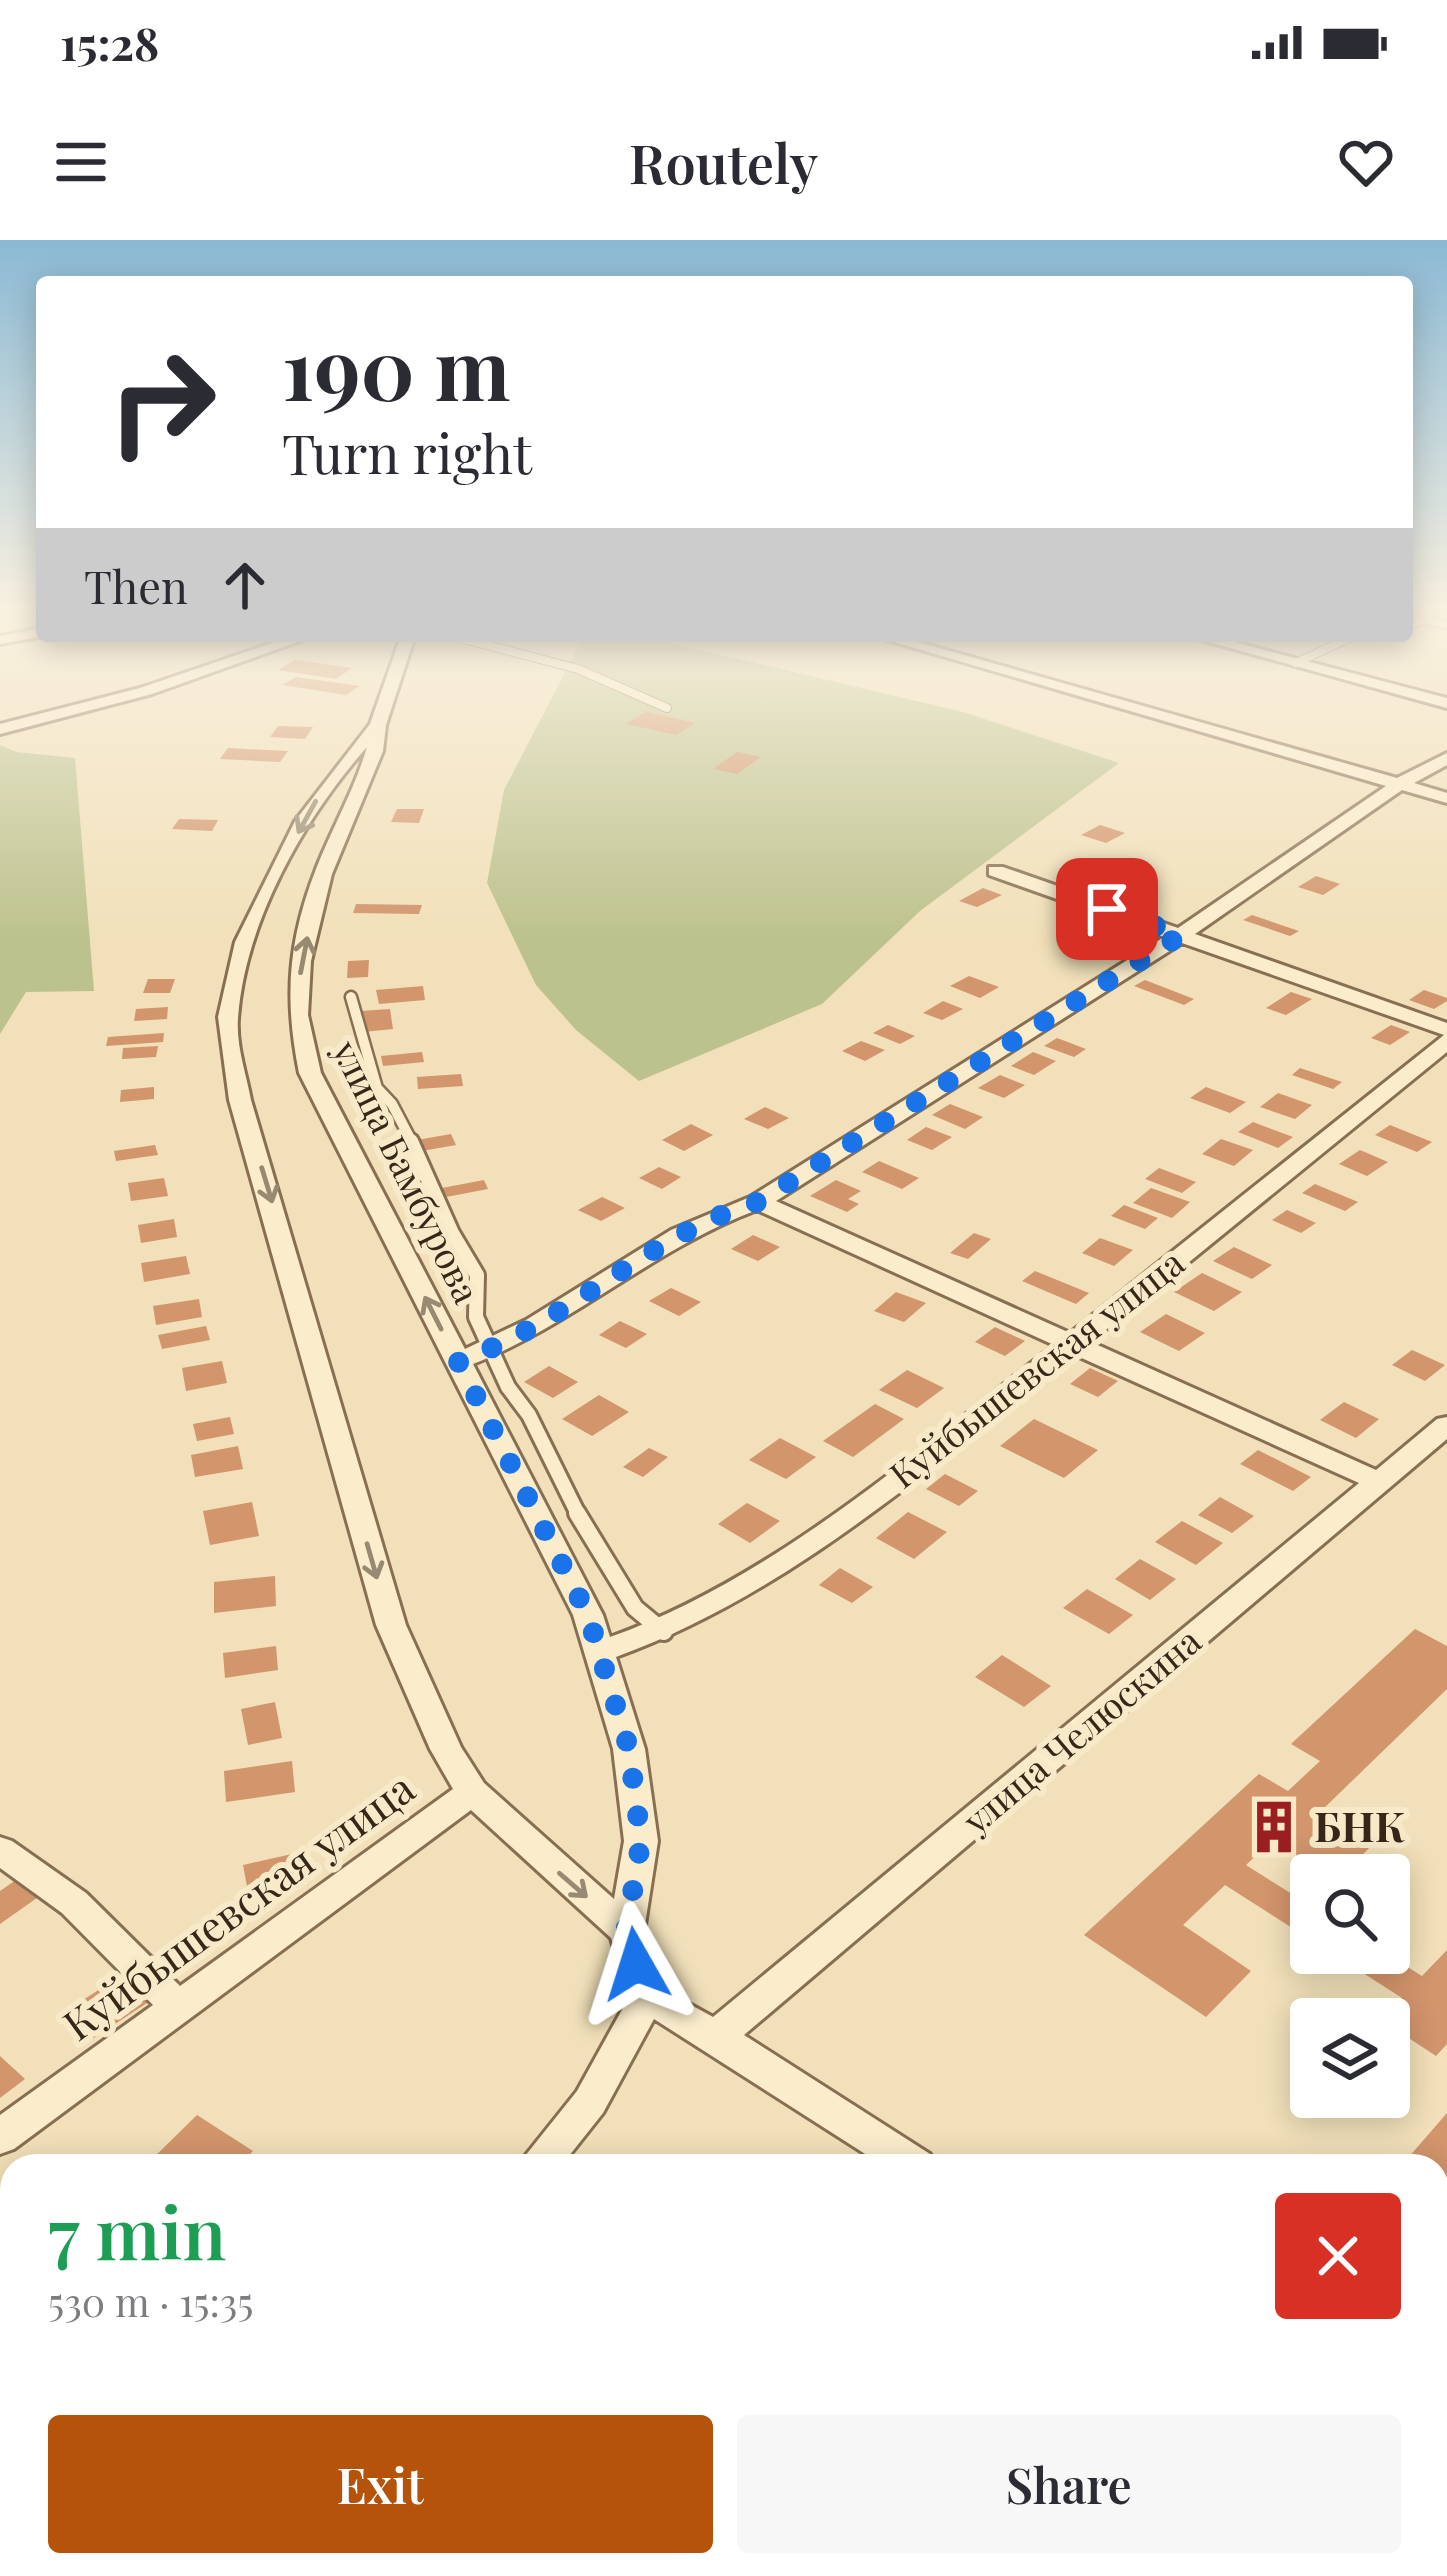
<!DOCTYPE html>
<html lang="en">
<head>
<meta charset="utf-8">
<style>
  :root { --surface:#fff; --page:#f7f7f7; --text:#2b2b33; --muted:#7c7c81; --accent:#b45309 }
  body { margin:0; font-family:"Playfair Display",serif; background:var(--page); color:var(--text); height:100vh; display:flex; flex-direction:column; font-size:45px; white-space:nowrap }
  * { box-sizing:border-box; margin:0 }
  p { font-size:39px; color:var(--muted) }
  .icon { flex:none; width:66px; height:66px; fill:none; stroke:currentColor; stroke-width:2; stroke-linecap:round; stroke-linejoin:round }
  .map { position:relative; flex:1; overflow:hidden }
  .details { position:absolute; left:0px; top:1914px; width:1449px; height:423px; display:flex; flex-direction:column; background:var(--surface); border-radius:36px 36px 0 0; box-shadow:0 6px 30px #0003 }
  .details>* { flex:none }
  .hud { position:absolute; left:36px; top:36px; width:1377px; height:366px; border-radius:12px; box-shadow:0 6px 30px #0003; background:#fff; color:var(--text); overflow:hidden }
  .fabs { position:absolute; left:1290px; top:1614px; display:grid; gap:24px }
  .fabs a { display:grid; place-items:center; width:120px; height:120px; border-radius:12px; background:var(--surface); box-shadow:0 6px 30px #0003; font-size:60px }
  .pin { position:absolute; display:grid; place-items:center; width:102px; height:102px; color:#fff; margin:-51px; border-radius:24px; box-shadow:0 6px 18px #0006 }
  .me { position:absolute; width:132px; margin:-66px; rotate:354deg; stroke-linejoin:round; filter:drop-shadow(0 0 9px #0008) }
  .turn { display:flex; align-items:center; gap:42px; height:252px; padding:0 48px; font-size:54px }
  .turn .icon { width:156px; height:156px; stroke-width:2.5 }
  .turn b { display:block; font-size:84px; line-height:102px }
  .then { display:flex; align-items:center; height:114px; padding:0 48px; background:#0003; gap:24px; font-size:45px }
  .round { display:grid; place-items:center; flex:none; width:126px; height:126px; border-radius:12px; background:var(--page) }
  .overview { display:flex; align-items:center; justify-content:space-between; height:204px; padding:0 48px }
  h1 { font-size:72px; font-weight:600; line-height:90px; color:#1e9e55 }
  .action { display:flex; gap:24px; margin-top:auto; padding:24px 48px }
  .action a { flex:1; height:138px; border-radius:12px; background:var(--accent); color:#fff; font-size:48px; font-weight:600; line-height:138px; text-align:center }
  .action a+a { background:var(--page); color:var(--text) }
  .status { display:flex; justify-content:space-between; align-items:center; height:84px; padding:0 60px; background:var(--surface); direction:ltr }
  .status svg { height:33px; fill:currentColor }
  header { display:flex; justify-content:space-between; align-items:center; height:156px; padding:0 48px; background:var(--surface); font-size:54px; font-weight:600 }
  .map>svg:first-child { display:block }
  .cemetery { fill:#bcc28d }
  .building { fill:#d2956c }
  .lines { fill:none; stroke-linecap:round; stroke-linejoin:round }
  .service-far4-casing { stroke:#886f53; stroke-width:10 }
  .service-far3-casing { stroke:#886f53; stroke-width:15 }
  .service-far2-casing { stroke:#886f53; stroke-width:20 }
  .service-far1-casing { stroke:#886f53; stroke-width:22 }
  .service-casing { stroke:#886f53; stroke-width:27 }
  .minor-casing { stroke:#886f53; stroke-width:6 }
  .service-far4 { stroke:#fbedcc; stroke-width:8 }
  .service-far3 { stroke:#fbedcc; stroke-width:10 }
  .service-far2 { stroke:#fbedcc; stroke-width:14 }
  .service-far1 { stroke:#fbedcc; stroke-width:16 }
  .service { stroke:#fbedcc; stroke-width:21 }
  .minor { fill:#fbedcc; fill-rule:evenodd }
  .oneway { stroke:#988a72 }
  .route { stroke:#1a73e8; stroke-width:21; stroke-dasharray:0 37.8 }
  .labels { text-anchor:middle; stroke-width:12; stroke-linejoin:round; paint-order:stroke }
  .street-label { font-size:36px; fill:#362719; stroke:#f8eac9 }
  .near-poi-label { font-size:42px; font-weight:bold; fill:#362719; stroke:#f8eac9; text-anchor:start }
  .near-street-label { font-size:42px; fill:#362719; stroke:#f8eac9 }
</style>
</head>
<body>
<div class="status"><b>15:28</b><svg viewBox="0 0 49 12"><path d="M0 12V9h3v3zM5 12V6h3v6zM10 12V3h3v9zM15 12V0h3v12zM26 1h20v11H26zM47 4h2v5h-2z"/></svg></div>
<header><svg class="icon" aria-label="menu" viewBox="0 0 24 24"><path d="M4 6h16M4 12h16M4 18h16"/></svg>Routely<svg class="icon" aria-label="heart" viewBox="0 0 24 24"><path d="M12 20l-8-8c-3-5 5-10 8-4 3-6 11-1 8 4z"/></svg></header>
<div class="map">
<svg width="1447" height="2336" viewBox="0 0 1447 2336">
  <rect width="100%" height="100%" fill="#f1e0b9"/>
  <g class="cemetery">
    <path d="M584 396H641L963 472 1119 523 920 671 822 764 639 841 576 790 536 745 487 643 504 550Z"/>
    <path d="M0 505 16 512 75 518 94 751 26 752 0 794Z"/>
  </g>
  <g class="building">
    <path d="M295 420 352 428 336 439 278 430Z"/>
    <path d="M296 437 360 446 346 455 282 445Z"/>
    <path d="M646 472 696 483 676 495 625 484Z"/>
    <path d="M278 486 313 487 305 499 270 497Z"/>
    <path d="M228 508 288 511 280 522 220 519Z"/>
    <path d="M737 512 761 517 737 534 713 529Z"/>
    <path d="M397 569H424L419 583 391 582Z"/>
    <path d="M179 579 218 580 212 591 172 589Z"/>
    <path d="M1100 585 1125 593 1106 603 1081 595Z"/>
    <path d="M1316 636 1340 644 1323 655 1298 647Z"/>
    <path d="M983 648 1002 655 977 667 959 661Z"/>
    <path d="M1139 651 1158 657 1138 669 1118 662Z"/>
    <path d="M356 664 422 665 419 674 353 673Z"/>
    <path d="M1252 675 1299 691 1290 696 1243 680Z"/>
    <path d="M1088 679 1109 686 1084 700 1063 693Z"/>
    <path d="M369 720 368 737 347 738 348 721Z"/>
    <path d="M969 736 999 747 980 758 950 746Z"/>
    <path d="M148 739H175L170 753H143Z"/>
    <path d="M1145 740 1194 759 1184 765 1134 746Z"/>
    <path d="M423 746 425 760 379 764 376 750Z"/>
    <path d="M1424 750 1447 758V761L1434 769 1409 760Z"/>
    <path d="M1291 752 1312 759 1286 775 1266 768Z"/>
    <path d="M943 761 963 769 942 780 923 773Z"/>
    <path d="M168 767 167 779 134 781 136 769Z"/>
    <path d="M390 769 393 789 363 792 360 771Z"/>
    <path d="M888 785 915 796 900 804 873 793Z"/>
    <path d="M1391 785 1410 792 1390 805 1371 798Z"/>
    <path d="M164 793 163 802 106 806 108 797Z"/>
    <path d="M1057 798 1086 809 1074 817 1044 806Z"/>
    <path d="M861 801 885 810 865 821 842 811Z"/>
    <path d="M158 806 156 817 122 819 123 808Z"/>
    <path d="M422 812 424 822 383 826 381 816Z"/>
    <path d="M1033 812 1056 821 1034 835 1011 826Z"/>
    <path d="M1300 828 1342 842 1333 849 1292 835Z"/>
    <path d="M461 834 463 846 418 849 417 837Z"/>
    <path d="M1000 835 1025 845 1004 858 978 848Z"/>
    <path d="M154 847V859L120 862 121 850Z"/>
    <path d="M1206 847 1246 862 1230 873 1190 858Z"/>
    <path d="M1278 853 1312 865 1295 879 1260 867Z"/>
    <path d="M950 864 983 877 965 889 932 875Z"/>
    <path d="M765 867 789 878 768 889 744 879Z"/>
    <path d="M1253 882 1293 897 1278 908 1238 892Z"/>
    <path d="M691 884 713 895 684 911 662 900Z"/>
    <path d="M1390 885 1432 902 1417 912 1375 895Z"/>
    <path d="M926 887 952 897 932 910 907 900Z"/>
    <path d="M451 894 456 905 422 911 417 900Z"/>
    <path d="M1221 899 1253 910 1234 926 1202 914Z"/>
    <path d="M155 905 158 915 116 921 114 911Z"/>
    <path d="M1360 910 1388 922 1367 936 1339 924Z"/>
    <path d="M879 921 919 938 902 949 862 932Z"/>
    <path d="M659 927 681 937 662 949 639 938Z"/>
    <path d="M1159 928 1196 942 1182 953 1145 939Z"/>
    <path d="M164 938 168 956 131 961 128 943Z"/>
    <path d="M484 940 488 949 446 957 442 948Z"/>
    <path d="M836 940 861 951 848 959 859 964 847 972 810 956Z"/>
    <path d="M1315 944 1358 962 1345 971 1302 953Z"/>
    <path d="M1151 948 1190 962 1172 978 1133 963Z"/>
    <path d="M602 957 625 968 601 981 578 970Z"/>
    <path d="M1124 965 1158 978 1145 989 1111 976Z"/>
    <path d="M1287 970 1316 983 1301 993 1272 980Z"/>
    <path d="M174 979 177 997 141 1003 138 985Z"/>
    <path d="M974 993 991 999 968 1019 950 1013Z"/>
    <path d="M753 995 780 1007 758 1021 731 1009Z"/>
    <path d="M1100 998 1133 1010 1114 1026 1082 1013Z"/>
    <path d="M1234 1007 1272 1025 1252 1039 1213 1021Z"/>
    <path d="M186 1016 190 1034 144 1042 141 1023Z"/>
    <path d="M1035 1031 1089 1053 1076 1064 1022 1041Z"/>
    <path d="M1202 1033 1242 1052 1214 1071 1174 1052Z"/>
    <path d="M671 1048 701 1062 679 1076 649 1061Z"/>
    <path d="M896 1052 926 1063 904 1082 874 1071Z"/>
    <path d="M199 1059 202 1077 156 1085 153 1066Z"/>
    <path d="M1166 1074 1205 1093 1179 1111 1140 1092Z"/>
    <path d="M620 1081 647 1094 626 1108 599 1095Z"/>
    <path d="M206 1086 210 1100 162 1109 158 1095Z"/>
    <path d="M995 1087 1025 1101 1005 1116 975 1102Z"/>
    <path d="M1412 1110 1445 1125 1425 1141 1392 1125Z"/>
    <path d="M222 1121 227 1143 186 1151 182 1128Z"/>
    <path d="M549 1126 578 1142 553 1158 524 1142Z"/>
    <path d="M1090 1128 1118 1141 1098 1157 1070 1144Z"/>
    <path d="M907 1130 944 1148 917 1168 879 1150Z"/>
    <path d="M599 1155 629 1172 592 1196 562 1179Z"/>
    <path d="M1344 1162 1379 1179 1356 1198 1320 1180Z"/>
    <path d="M875 1164 904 1179 853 1217 823 1201Z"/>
    <path d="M230 1177 234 1194 197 1201 193 1184Z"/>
    <path d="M1034 1179 1098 1210 1064 1238 1000 1206Z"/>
    <path d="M780 1198 816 1217 786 1239 749 1220Z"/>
    <path d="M238 1206 243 1229 195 1237 191 1215Z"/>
    <path d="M649 1208 668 1217 643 1237 623 1227Z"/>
    <path d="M1258 1210 1311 1237 1293 1251 1240 1224Z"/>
    <path d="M945 1234 978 1251 959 1266 926 1249Z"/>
    <path d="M1220 1257 1254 1276 1232 1293 1198 1275Z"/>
    <path d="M252 1262 259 1296 210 1305 203 1271Z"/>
    <path d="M747 1263 780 1281 750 1303 718 1284Z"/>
    <path d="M908 1272 947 1292 914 1319 876 1298Z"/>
    <path d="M1182 1281 1223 1303 1196 1325 1155 1302Z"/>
    <path d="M1140 1319 1176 1339 1150 1360 1115 1339Z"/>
    <path d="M840 1328 873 1347 852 1363 819 1345Z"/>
    <path d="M275 1336 276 1366 214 1373V1342Z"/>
    <path d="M1087 1349 1133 1375 1109 1394 1063 1368Z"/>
    <path d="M1415 1389 1447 1406V1449L1321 1571 1374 1603 1343 1635H1323L1270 1602 1246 1625 1311 1666V1700L1225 1645 1183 1685 1251 1731 1206 1777 1084 1695 1259 1534 1288 1551 1320 1521 1291 1504Z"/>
    <path d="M276 1406 278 1430 225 1438 223 1413Z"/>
    <path d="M1002 1415 1051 1446 1024 1467 975 1437Z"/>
    <path d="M275 1462 282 1498 248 1505 241 1469Z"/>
    <path d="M292 1521 295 1552 226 1562 224 1531Z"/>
    <path d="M292 1614 299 1646 249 1657 243 1625Z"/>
    <path d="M23 1635 44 1653 0 1684V1651Z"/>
    <path d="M1447 1710V1804L1436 1816 1389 1785V1779H1382L1402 1758 1332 1713H1385L1422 1736Z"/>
    <path d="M125 1733 150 1761 83 1805 58 1776Z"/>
    <path d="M0 1816 25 1839 0 1858Z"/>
    <path d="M1447 1873V1977L1437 1970V1926H1401Z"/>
    <path d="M197 1875 253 1911 238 1926H145Z"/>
    <path d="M12 2057V2158L0 2171V2069Z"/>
    <path d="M1241 2325H1419L1437 2336H1258Z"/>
  </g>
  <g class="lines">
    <defs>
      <g id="service-far4">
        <path d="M1407 385 1426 380 1447 385"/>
        <path d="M453 396 578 429 667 468"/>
        <path d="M1366 396H1384"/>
        <path d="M1296 423 1353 396"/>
      </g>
      <path id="service-far3" d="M351 757 377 848 392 864 413 904"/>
      <path id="service-far2" d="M411 901 452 993 477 1035 476 1077 508 1147 529 1175 579 1276"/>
      <path id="service-far1" d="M577 1273 635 1368 664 1392"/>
      <g id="service">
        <path d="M367 2325 382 2336"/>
        <path d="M1132 2325 1149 2336"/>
      </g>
      <g id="minor">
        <path d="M42 388 44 396 0 404V396Z"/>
        <path d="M293 396H314L152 454 0 494V484L140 448Z"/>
        <path d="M401 396H415L386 485 383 511 332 634 311 721 308 775 321 833 465 1109 526 1080 671 990 750 957 1164 697 989 635V627H1003L1178 688 1386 546 874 396H897L1397 538 1447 513V525L1414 543 1447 553V563L1402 550 1195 694 1447 783V812L1091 1102 1376 1230 1437 1179 1447 1177V1199L744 1795 930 1914 936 1926H884L654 1779 603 1873 561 1926H517L577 1851 629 1757 611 1698 471 1570 14 1909 0 1914V1875L153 1765 62 1673 0 1628V1597L12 1601 86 1653 180 1746 453 1549 430 1509 376 1385 229 860 218 777 235 702 295 581 370 484ZM367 507C355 549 332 588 316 629 288 701 284 758 299 833L573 1375 613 1509 624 1601 614 1659 484 1543 461 1507 406 1385 251 860C246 833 236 806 238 778 245 682 304 578 367 507ZM1182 703 1444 795 1070 1093 776 961ZM757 970 1054 1105C918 1210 773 1339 610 1397L603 1375 473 1124C574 1084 655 1008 757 970ZM1075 1115 1359 1243 713 1777 662 1749 644 1691 658 1601 645 1509 616 1417C790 1354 931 1226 1075 1115Z"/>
        <path d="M1187 396H1211L1447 458V468Z"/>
        <path d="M1437 2214 1447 2219V2263L1437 2259Z"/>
        <path d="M179 2325H229L224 2336H174Z"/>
      </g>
    </defs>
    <use href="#service-far4" class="service-far4-casing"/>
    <use href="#service-far3" class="service-far3-casing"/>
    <use href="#service-far2" class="service-far2-casing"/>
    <use href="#service-far1" class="service-far1-casing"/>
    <use href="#service" class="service-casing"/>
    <use href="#minor" class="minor-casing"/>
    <use href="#service-far4" class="service-far4"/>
    <use href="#service-far3" class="service-far3"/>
    <use href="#service-far2" class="service-far2"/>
    <use href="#service-far1" class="service-far1"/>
    <use href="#service" class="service"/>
    <use href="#minor" class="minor"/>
  </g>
  <defs><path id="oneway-shaft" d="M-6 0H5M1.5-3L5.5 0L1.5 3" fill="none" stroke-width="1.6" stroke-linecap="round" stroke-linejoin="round" transform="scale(3)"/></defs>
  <g class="oneway">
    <use href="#oneway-shaft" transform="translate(307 577) rotate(119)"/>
    <use href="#oneway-shaft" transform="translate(304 715) rotate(-79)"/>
    <use href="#oneway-shaft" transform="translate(267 945) rotate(73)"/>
    <use href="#oneway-shaft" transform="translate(433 1073) rotate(-117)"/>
    <use href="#oneway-shaft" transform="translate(372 1321) rotate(74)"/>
    <use href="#oneway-shaft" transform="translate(573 1645) rotate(41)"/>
  </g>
  <linearGradient id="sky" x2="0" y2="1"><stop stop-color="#8ab9d4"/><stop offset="0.53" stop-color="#f9f1e0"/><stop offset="1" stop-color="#f9f1e0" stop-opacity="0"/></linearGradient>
  <rect width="1447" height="698" fill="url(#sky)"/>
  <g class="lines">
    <path class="route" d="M636 1724 626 1691 641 1601 629 1509 588 1375 458 1121C567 1085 648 994 758 962L1181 695 1107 669"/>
  </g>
  <defs>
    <symbol id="building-bare" viewBox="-9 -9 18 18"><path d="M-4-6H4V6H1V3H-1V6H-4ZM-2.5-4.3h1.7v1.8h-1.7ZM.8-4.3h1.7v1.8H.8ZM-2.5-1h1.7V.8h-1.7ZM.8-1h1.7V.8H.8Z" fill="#9b1f21" stroke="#f8eac9" stroke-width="2.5" paint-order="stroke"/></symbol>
  </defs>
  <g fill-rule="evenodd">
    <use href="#building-bare" x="1236" y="1549" width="76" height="76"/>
  </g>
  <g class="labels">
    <g class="street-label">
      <text transform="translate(406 932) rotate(64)" y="13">улица Бамбурова</text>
      <text transform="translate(1037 1129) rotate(-38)" y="13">Куйбышевская улица</text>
      <text transform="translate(1082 1491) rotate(-40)" y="13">улица Челюскина</text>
    </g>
    <g class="near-poi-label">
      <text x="1314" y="1602">БНК</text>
    </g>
    <g class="near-street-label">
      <text transform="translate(239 1667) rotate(-36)" y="15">Куйбышевская улица</text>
    </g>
  </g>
</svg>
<div class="fabs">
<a><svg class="icon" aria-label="search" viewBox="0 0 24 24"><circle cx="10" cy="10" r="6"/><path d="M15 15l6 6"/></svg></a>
<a><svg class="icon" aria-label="layers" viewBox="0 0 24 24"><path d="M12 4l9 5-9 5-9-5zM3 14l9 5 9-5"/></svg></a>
</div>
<div class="pin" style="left:1107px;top:669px;background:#d93025"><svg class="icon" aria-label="arrive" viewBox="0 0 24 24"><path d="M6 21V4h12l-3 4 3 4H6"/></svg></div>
<svg class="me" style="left:636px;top:1724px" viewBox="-20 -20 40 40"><path d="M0-17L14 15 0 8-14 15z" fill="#1a73e8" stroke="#fff" stroke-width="4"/></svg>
<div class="hud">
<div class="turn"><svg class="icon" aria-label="right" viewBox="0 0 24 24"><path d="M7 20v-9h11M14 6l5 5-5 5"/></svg><div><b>190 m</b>Turn right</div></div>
<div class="then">Then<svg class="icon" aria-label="ahead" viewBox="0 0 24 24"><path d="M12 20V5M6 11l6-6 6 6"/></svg></div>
</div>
<section class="details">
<div class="overview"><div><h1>7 min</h1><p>530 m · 15:35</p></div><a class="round" style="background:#d93025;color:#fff"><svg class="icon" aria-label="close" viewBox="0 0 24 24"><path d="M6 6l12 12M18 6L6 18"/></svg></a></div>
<div class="action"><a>Exit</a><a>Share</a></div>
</section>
</div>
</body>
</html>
